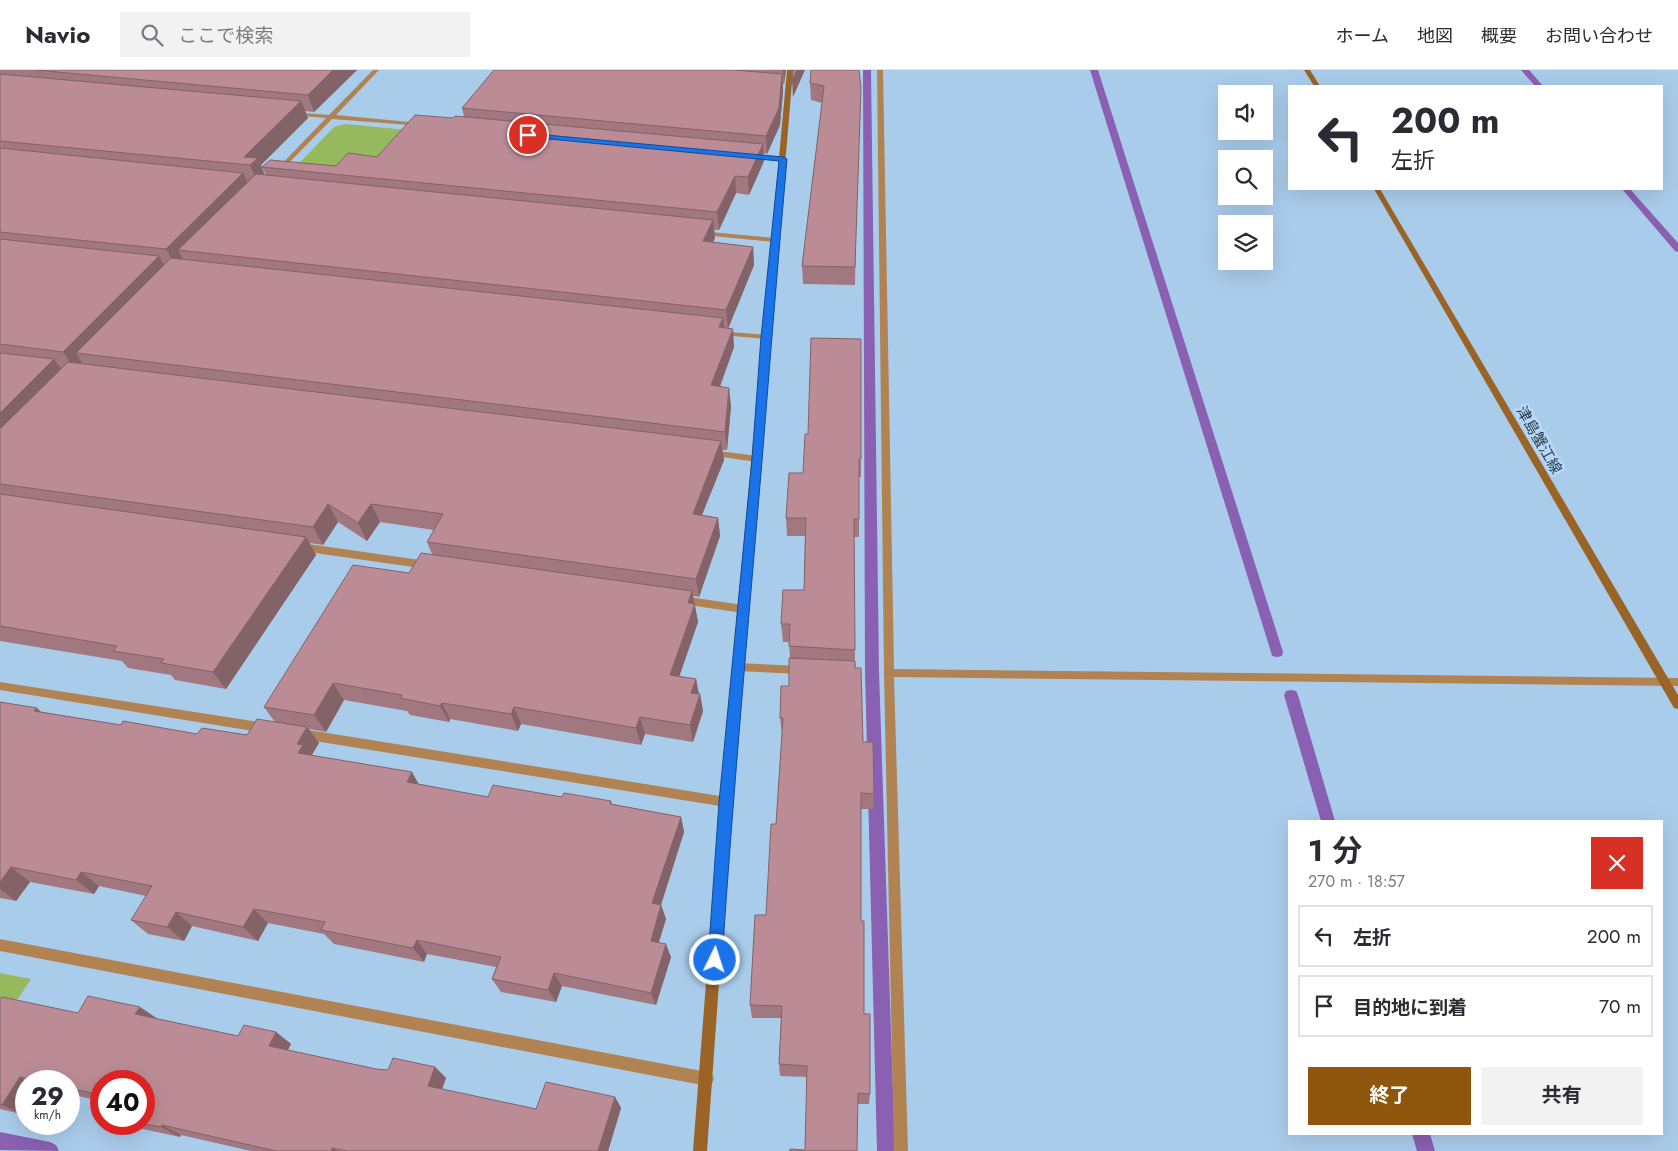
<!DOCTYPE html>
<html lang="ja">
<head>
<meta charset="utf-8">
<style>
  :root { --surface:#fff; --page:#f2f2f3; --text:#2b2b33; --muted:#7c7c81; --line:#e1e1e2; --accent:#8f570e }
  body { margin:0; font-family:Jost,"Noto Sans JP",sans-serif; background:var(--page); color:var(--text); height:100vh; display:flex; flex-direction:column; font-size:19px; white-space:nowrap }
  * { box-sizing:border-box; margin:0 }
  p { font-size:16px; color:var(--muted) }
  .icon { flex:none; width:28px; height:28px; fill:none; stroke:currentColor; stroke-width:2; stroke-linecap:round; stroke-linejoin:round }
  .map { position:relative; flex:1; overflow:hidden }
  .side { position:absolute; left:1288px; top:750px; width:375px; height:315px; display:flex; flex-direction:column; background:var(--surface); border-radius:0px; box-shadow:0 5px 20px #0002 }
  .side>* { flex:none }
  .hud { position:absolute; left:1288px; top:15px; width:375px; height:105px; border-radius:0px; box-shadow:0 5px 20px #0002; background:#fff; color:var(--text); overflow:hidden }
  .controls { position:absolute; left:1218px; top:15px; display:grid; gap:10px }
  .controls a { display:grid; place-items:center; width:55px; height:55px; border-radius:0px; background:var(--surface); box-shadow:0 5px 20px #0002; font-size:25px }
  .speed { position:absolute; left:15px; top:1000px; display:flex; gap:10px; font-size:25px; font-weight:700; text-align:center }
  .speed>* { display:grid; place-content:center; width:65px; height:65px; border-radius:50%; background:var(--surface); box-shadow:0 5px 20px #0002; line-height:1 }
  .speed small { font-size:12px; font-weight:400 }
  .speed .limit { border:8px solid #d22; background:#fff; color:#111 }
  .pin { position:absolute; display:grid; place-items:center; width:42px; height:42px; color:#fff; margin:-21px; border:2px solid #fff; border-radius:50%; box-shadow:0 1px 5px #0007 }
  .me { position:absolute; width:55px; margin:-28px; rotate:4deg; stroke-linejoin:round; filter:drop-shadow(0 0 4px #0008) }
  .turn { display:flex; align-items:center; gap:18px; height:105px; padding:0 20px; font-size:22px }
  .turn .icon { width:65px; height:65px; stroke-width:2.5 }
  .turn b { display:block; font-size:35px; line-height:42px }
  .round { display:grid; place-items:center; flex:none; width:52px; height:52px; border-radius:0px; background:var(--page) }
  .headline { display:flex; align-items:center; justify-content:space-between; height:85px; padding:0 20px }
  h1 { font-size:30px; font-weight:700; line-height:38px }
  .button { display:flex; gap:10px; margin-top:auto; padding:10px 20px }
  .button a { flex:1; height:58px; border-radius:0px; background:var(--accent); color:#fff; font-size:20px; font-weight:700; line-height:58px; text-align:center }
  .button a+a { background:var(--page); color:var(--text) }
  ul { padding:0; list-style:none }
  li { display:flex; align-items:center; gap:15px; height:62px; margin:0 10px 8px; padding:0 10px; border:2px solid var(--line); border-radius:0px }
  li div { flex:1 }
  li b { display:block; font-size:19px }
  li em { font-style:normal }
  header { display:flex; align-items:center; gap:30px; box-sizing:border-box; height:70px; padding:0 25px; background:var(--surface); border-bottom:1px solid var(--line) }
  header strong { font-size:24px }
  nav { display:flex; gap:28px; margin-inline-start:auto; font-size:18px }
  .search { width:350px; height:45px; background:var(--page); display:flex; align-items:center; gap:12px; box-sizing:border-box; padding:0 18px; border-radius:0px; color:var(--muted); font-size:19px }
  .map>svg:first-child { display:block }
  .green { fill:#97b95e }
  .lines { fill:none; stroke-linecap:round; stroke-linejoin:round }
  .stream { fill:#8a60b2; fill-rule:evenodd }
  .street { fill:#b18353; fill-rule:evenodd }
  .secondary { fill:#996426; fill-rule:evenodd }
  .wall { fill:#a17880 }
  .shaded-wall { fill:#836268 }
  .building { fill:#bb8c95; stroke:#836268 }
  .route { fill:#1a73e8; stroke:#114b97 }
  .labels { text-anchor:middle; stroke-width:5; stroke-linejoin:round; paint-order:stroke }
  .street-label { font-size:15px; fill:#2b3946; stroke:#b6d9f9 }
</style>
</head>
<body>
<header>
<strong>Navio</strong>
<div class="search"><svg class="icon" aria-label="search" viewBox="0 0 24 24"><circle cx="10" cy="10" r="6"/><path d="M15 15l6 6"/></svg>ここで検索</div>
<nav><a>ホーム</a><a>地図</a><a>概要</a><a>お問い合わせ</a></nav>
</header>
<div class="map">
<svg width="1678" height="1081" viewBox="0 0 1678 1081">
  <rect width="100%" height="100%" fill="#a9cceb"/>
  <g class="green">
    <path d="M345 54 418 61 366 121 287 106 334 57Z"/>
    <path d="M0 903 31 909 0 956Z"/>
  </g>
  <g class="lines">
    <g class="stream">
      <path d="M863 0H871L879 601 895 1081H877L865 601Z"/>
      <path d="M1090 0H1098L1283 582 1282 586 1277 587 1272 586 1271 582Z"/>
      <path d="M1521 0H1529L1543 16H1535Z"/>
      <path d="M1622 119H1630L1678 173V182L1675 181Z"/>
      <path d="M1291 620 1296 621 1298 625 1335 751H1321L1284 625 1286 621Z"/>
      <path d="M0 1062 50 1072 56 1075 59 1081 0 1080Z"/>
      <path d="M1412 1064H1430L1435 1081H1417Z"/>
    </g>
    <g class="street">
      <path d="M373 0H379L336 45 420 53 422 54V56L332 49 281 101H277V99L326 48 292 45 289 43 290 42 329 45Z"/>
      <path d="M877 0H883L894 599 1678 608V616L894 607 908 1081H894L884 603Z"/>
      <path d="M750 84 783 87 786 89 783 91 748 87V85Z"/>
      <path d="M699 161 775 168 779 170 775 172 702 165H699Z"/>
      <path d="M718 261 766 265 770 267 766 269 721 265H718Z"/>
      <path d="M711 380 757 386 761 389 757 392 708 385 707 383 708 381Z"/>
      <path d="M301 473 427 491 432 495 427 499 301 481 296 477Z"/>
      <path d="M682 526 743 535 747 536 748 539 747 542 743 543 682 534 678 533 677 530 678 527Z"/>
      <path d="M738 593 802 596 806 597 807 600 806 603 802 604 738 601 734 600 733 597 734 594Z"/>
      <path d="M0 612 266 653 270 655 271 658 270 661 266 663 0 620Z"/>
      <path d="M302 659 726 727 730 728 732 732 730 736 726 737 302 669 298 667 297 664 298 661Z"/>
      <path d="M0 869 707 1002 712 1004 714 1009 712 1014 707 1016 0 881Z"/>
    </g>
    <g class="secondary">
      <path d="M787 0H793L732 732 707 1081H693L720 732Z"/>
      <path d="M1304 0H1310L1320 16H1314Z"/>
      <path d="M1374 119H1380L1678 625V639L1674 638Z"/>
    </g>
  </g>
  <g class="wall">
    <path d="M0 0H357L314 42 305 41 308 48 261 95 265 105H266L262 97 336 96 377 87 453 48 464 46 462 38 494 0H786L784 14H783V21L780 55 767 84 763 83 764 91 749 125 736 123 719 160H714L715 168 713 172 753 177 754 195 728 258 734 277 720 317 731 336 727 380H722L724 390 702 445 718 448 720 466 699 527 693 526 698 552 679 606 696 609 699 624H700L703 641 693 672 645 664 641 675 521 654 518 661 450 649 449 652 410 645 407 641 344 630 326 662 309 659 319 673 312 685 419 714 488 727H562L611 731 612 734 681 747 684 762 661 835 666 849 659 872 671 887 656 935 562 916 556 932 501 922 492 909 496 897 427 884 424 892 334 874 324 864 268 853 258 871 192 856 184 871 148 864 131 850 146 826 99 816 94 824 30 812 16 831 0 828V632L41 642 121 655 197 664 247 665 275 652 264 637 409 503 432 484 427 472 434 460 380 452 367 471 338 452 323 475 310 473 316 485 226 619 175 610 171 605 128 598 122 591 0 571Z"/>
    <path d="M859 0 855 215 803 214 802 196 822 33 811 30 810 13Z"/>
    <path d="M861 389V407H859V467H854L855 591 863 672 874 724 873 739H861V851L864 944 870 1024 869 1034H858L805 1080 807 1007 780 1006 779 994 781 948H752L750 935 766 845 776 754 782 664 780 648 789 616 790 588 789 572H783L781 554 804 520 805 466H787L786 448 803 403Z"/>
    <path d="M0 929 78 943 158 949 238 966 276 962 291 974 288 980 376 999 388 1000 435 997 446 1008 442 1019 536 1039 615 1027 621 1038 608 1081H251L181 1065 180 1067 124 1055 121 1054H144L101 1011V1031L69 1024V1011H26L25 1045 0 1039Z"/>
  </g>
  <g class="shaded-wall">
    <path d="M333 0H357L314 42 308 25Z"/>
    <path d="M783 0H786L784 14Z"/>
    <path d="M797 0H805L793 27 792 10Z"/>
    <path d="M782 4 783 21 780 55 767 84 766 66Z"/>
    <path d="M301 31 308 48 261 95 265 106 258 113 250 95 244 87Z"/>
    <path d="M763 74 764 91 749 125 748 107Z"/>
    <path d="M243 103 251 120 178 180 183 190 176 197 166 179Z"/>
    <path d="M735 106 736 123 719 160 717 142Z"/>
    <path d="M713 150 715 168 705 189 703 171Z"/>
    <path d="M753 177 754 195 728 259 726 240Z"/>
    <path d="M159 186 169 204 76 283 82 293 75 300 63 282Z"/>
    <path d="M723 248 725 266 719 257Z"/>
    <path d="M733 259 734 277 713 334 711 315Z"/>
    <path d="M54 289 67 307 0 376V343Z"/>
    <path d="M729 318 731 336 727 380 725 362Z"/>
    <path d="M721 371 724 390 695 462 693 444Z"/>
    <path d="M328 434 338 452 323 475 313 457Z"/>
    <path d="M371 434 380 452 367 471 358 453Z"/>
    <path d="M718 448 720 466 699 527 696 509Z"/>
    <path d="M306 467 316 485 226 619 213 602Z"/>
    <path d="M692 521 698 552 674 622 670 605 688 533Z"/>
    <path d="M696 609 699 626 691 623Z"/>
    <path d="M333 613 344 630 326 662 314 645Z"/>
    <path d="M700 624 703 641 693 672 690 655Z"/>
    <path d="M442 633 450 649 449 652 440 636Z"/>
    <path d="M514 637 521 654 518 661 511 644Z"/>
    <path d="M37 638 54 654 34 641Z"/>
    <path d="M640 647 645 664 641 675 636 658Z"/>
    <path d="M307 657 319 673 311 686 298 683 297 674Z"/>
    <path d="M412 702 421 718 407 712Z"/>
    <path d="M681 747 684 762 657 847 652 833Z"/>
    <path d="M11 797 30 812 16 831 0 819V812Z"/>
    <path d="M81 802 99 816 94 824 76 810Z"/>
    <path d="M661 835 666 849 655 884 651 871Z"/>
    <path d="M254 839 268 853 258 871 243 857Z"/>
    <path d="M176 842 192 856 184 871 167 857Z"/>
    <path d="M417 870 427 884 424 892 413 878Z"/>
    <path d="M666 874 671 887 656 935 651 923Z"/>
    <path d="M554 903 562 916 556 932 548 920Z"/>
    <path d="M140 937 158 949 135 944Z"/>
    <path d="M276 962 291 974 284 987 269 976Z"/>
    <path d="M435 997 446 1008 439 1027 428 1016Z"/>
    <path d="M20 1007 28 1011H26V1044L25 1045 2 1035Z"/>
    <path d="M615 1027 621 1038 608 1081H598Z"/>
    <path d="M162 1055 181 1065 180 1067 161 1057Z"/>
    <path d="M332 1078 338 1081H331Z"/>
  </g>
  <g class="building">
    <path d="M36 0H333L308 25Z"/>
    <path d="M494 0H734L782 4 779 38 766 66 462 38Z"/>
    <path d="M793 0H797L792 10Z"/>
    <path d="M811 0H859L861 18 855 197 802 196 824 16 810 13Z"/>
    <path d="M0 4 301 31 244 87 258 88 250 95 0 71Z"/>
    <path d="M415 45 453 48 455 46 763 74 748 107 735 106 717 142 262 97 270 90 336 96 348 83 377 87Z"/>
    <path d="M0 78 243 103 166 179 0 162Z"/>
    <path d="M256 104 713 150 703 171 753 177 726 240 178 180Z"/>
    <path d="M0 169 159 186 63 282 0 274Z"/>
    <path d="M171 188 723 248 719 257 733 259 711 315 729 318 725 362 76 283Z"/>
    <path d="M811 268 861 269V389H859V449H854L855 580 789 576 790 554H781L783 520H804L806 448H786L789 403H803L805 364H808Z"/>
    <path d="M0 283 54 289 0 343Z"/>
    <path d="M68 292 721 371 693 444 718 448 696 509 427 472 443 444 371 434 358 453 328 434 313 457 0 414V359Z"/>
    <path d="M0 424 306 467 213 602 161 593 164 589 113 581 117 576 0 556Z"/>
    <path d="M421 483 692 521 688 533 695 534 670 605 696 609 691 623 700 624 690 655 640 647 636 658 514 637 511 644 442 633 440 636 400 628 402 625 333 613 314 645 264 637 353 495 409 503Z"/>
    <path d="M789 588 855 591V598H861L863 672H873L874 724 861 723V851H864V944H870V1024L858 1023 857 1081H790V1079L805 1080 807 996 779 994 782 936 750 935 755 845H766L771 754H776L783 648H780L781 616H789Z"/>
    <path d="M0 632 37 638 34 641 121 655 123 651 197 664 202 658 247 665 257 649 307 657 297 674 303 675 298 683 412 702 407 712 488 727 493 715 562 727 564 723 611 731 610 734 681 747 652 833 661 835 651 871 666 874 651 923 554 903 548 920 492 909 501 887 417 870 413 878 321 860 325 852 254 839 243 857 176 842 167 857 131 850 152 816 81 802 76 810 11 797 0 812Z"/>
    <path d="M88 926 140 937 135 944 238 966 244 955 276 962 269 976 376 999 388 1000 393 988 435 997 428 1016 536 1039 546 1012 615 1027 598 1081H347L332 1078 331 1081H276L162 1055 161 1057 144 1054V1011H101V1025L69 1018V1011H38L20 1007 2 1035 0 1034V929L2 927 78 943Z"/>
  </g>
  <path class="route" d="M525 63 783 87 787 89C778 190 770 290 762 391 748 558 733 724 722 890L720 895 715 897 710 895 708 890 719 732 752 389 761 267 779 91 528 67 524 65Z"/>
  <g class="labels">
    <g class="street-label">
      <text transform="translate(1539 370) rotate(60)" y="5">津島蟹江線</text>
    </g>
  </g>
</svg>
<div class="controls">
<a><svg class="icon" aria-label="sound" viewBox="0 0 24 24"><path d="M4 9h4l5-4v14l-5-4H4zM17 9q2 3 0 6"/></svg></a>
<a><svg class="icon" aria-label="search" viewBox="0 0 24 24"><circle cx="10" cy="10" r="6"/><path d="M15 15l6 6"/></svg></a>
<a><svg class="icon" aria-label="layers" viewBox="0 0 24 24"><path d="M12 4l9 5-9 5-9-5zM3 14l9 5 9-5"/></svg></a>
</div>
<div class="speed"><div>29<small>km/h</small></div><div class="limit">40</div></div>
<div class="pin" style="left:528px;top:65px;background:#d93025"><svg class="icon" aria-label="arrive" viewBox="0 0 24 24"><path d="M6 21V4h12l-3 4 3 4H6"/></svg></div>
<svg class="me" style="left:715px;top:890px" viewBox="-20 -20 40 40"><circle r="17" fill="#1a73e8" stroke="#fff" stroke-width="3"/><path d="M0-11L8 9 0 5-8 9z" fill="#fff"/></svg>
<div class="hud">
<div class="turn"><svg class="icon" aria-label="left" viewBox="0 0 24 24"><path d="M17 20v-9H6M10 6l-5 5 5 5"/></svg><div><b>200 m</b>左折</div></div>
</div>
<section class="side">
<div class="headline"><div><h1>1 分</h1><p>270 m · 18:57</p></div><a class="round" style="background:#d93025;color:#fff"><svg class="icon" aria-label="close" viewBox="0 0 24 24"><path d="M6 6l12 12M18 6L6 18"/></svg></a></div>
<ul>
<li><svg class="icon" aria-label="left" viewBox="0 0 24 24"><path d="M17 20v-9H6M10 6l-5 5 5 5"/></svg><div><b>左折</b></div><em>200 m</em></li>
<li><svg class="icon" aria-label="arrive" viewBox="0 0 24 24"><path d="M6 21V4h12l-3 4 3 4H6"/></svg><div><b>目的地に到着</b></div><em>70 m</em></li>
</ul>
<div class="button"><a>終了</a><a>共有</a></div>
</section>
</div>
</body>
</html>
